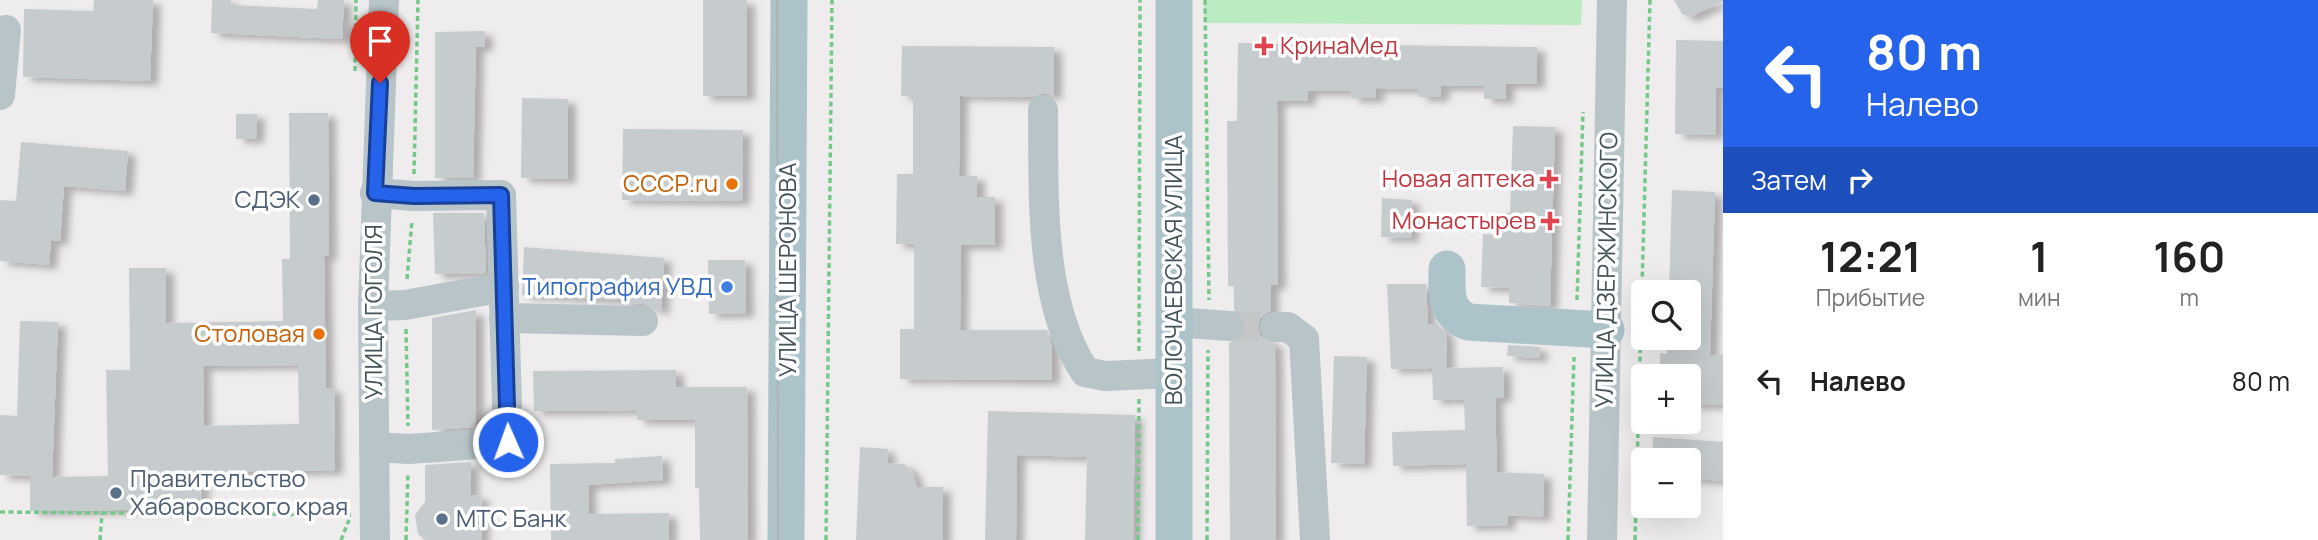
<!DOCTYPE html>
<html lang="ru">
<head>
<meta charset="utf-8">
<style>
  :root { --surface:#fff; --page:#f2f2f2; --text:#222; --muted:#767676 }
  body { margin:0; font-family:Manrope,sans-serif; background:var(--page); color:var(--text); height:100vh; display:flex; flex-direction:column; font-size:26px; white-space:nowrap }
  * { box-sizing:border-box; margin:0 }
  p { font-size:23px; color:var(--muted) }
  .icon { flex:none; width:38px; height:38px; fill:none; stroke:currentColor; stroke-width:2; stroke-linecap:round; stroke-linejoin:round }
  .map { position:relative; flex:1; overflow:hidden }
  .details { display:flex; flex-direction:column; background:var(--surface); width:595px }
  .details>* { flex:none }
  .banner { background:#2563eb; color:#fff; overflow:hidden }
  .controls { position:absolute; left:1631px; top:280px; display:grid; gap:14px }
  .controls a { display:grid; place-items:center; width:70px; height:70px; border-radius:7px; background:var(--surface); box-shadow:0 7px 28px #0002; font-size:35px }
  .pin { position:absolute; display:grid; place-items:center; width:60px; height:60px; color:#fff; margin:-72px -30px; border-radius:50% 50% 50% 0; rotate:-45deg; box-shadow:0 0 7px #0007 }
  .pin .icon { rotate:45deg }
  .me { position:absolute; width:77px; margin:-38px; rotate:358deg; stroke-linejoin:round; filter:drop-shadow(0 0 5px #0008) }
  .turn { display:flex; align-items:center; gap:24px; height:147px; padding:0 28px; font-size:32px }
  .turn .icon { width:91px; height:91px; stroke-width:2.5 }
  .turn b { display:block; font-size:49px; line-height:60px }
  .then { display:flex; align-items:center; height:66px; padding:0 28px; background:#0003; gap:14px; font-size:26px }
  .eta { display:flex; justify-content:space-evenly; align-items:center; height:119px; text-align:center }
  .eta b { font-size:42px; font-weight:700; line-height:49px }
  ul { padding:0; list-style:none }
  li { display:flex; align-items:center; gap:21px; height:98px; padding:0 28px }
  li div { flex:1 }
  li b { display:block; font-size:26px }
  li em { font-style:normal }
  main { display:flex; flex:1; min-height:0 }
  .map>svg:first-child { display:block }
  .green { fill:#bbecc1 }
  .building { fill:#c6cbce; fill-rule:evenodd; filter:url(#shadow) }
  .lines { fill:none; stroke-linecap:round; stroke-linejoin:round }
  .minor-tunnel { stroke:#c4c6c8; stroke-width:30; stroke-dasharray:30 15; stroke-linecap:butt }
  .path { stroke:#74c889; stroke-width:3.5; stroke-dasharray:5 3.5; stroke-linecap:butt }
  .minor { stroke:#b8c5c8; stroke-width:30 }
  .major { stroke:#acc3ca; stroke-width:37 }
  .tram { stroke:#aeb3b6; stroke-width:2 }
  .route-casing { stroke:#184099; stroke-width:18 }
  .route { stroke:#2563eb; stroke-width:12 }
  .health-dot { fill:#e0444e; stroke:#fff; stroke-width:2.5 }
  .food-dot { fill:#e8710a; stroke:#fff; stroke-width:2.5 }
  .service-dot { fill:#5c6f8a; stroke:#fff; stroke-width:2.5 }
  .shop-dot { fill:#3f7fe0; stroke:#fff; stroke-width:2.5 }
  .labels { text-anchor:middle; stroke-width:7; stroke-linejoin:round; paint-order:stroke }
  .health-label { font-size:24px; fill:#be3a42; stroke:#fff; text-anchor:end }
  .food-label { font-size:24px; fill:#c56008; stroke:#fff; text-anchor:end }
  .service-label { font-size:24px; fill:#4e5e75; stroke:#fff; text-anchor:start }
  .street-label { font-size:24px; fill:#455458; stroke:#fff }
  .shop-label { font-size:24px; fill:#366cbe; stroke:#fff; text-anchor:end }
</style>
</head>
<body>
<main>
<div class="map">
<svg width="1723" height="540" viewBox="0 0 1723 540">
  <defs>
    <filter id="shadow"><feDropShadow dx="8" dy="4.5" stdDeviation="3.5" flood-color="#0004"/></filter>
  </defs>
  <rect width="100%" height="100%" fill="#efeced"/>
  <path class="green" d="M1204 0H1582L1581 25 1204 23Z"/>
  <g class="building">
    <path d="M94 0H153L150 81 23 77 24 9 93 11Z"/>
    <path d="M212 0H231V5L317 9 318 0H344L342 39 211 33Z"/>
    <rect x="703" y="0" width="44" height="96"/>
    <path d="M1674 0H1723V1L1690 17 1682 14Z"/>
    <path d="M485 31V47H476L473 178H435V32Z"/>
    <path d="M1676 40 1723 41V88H1716V135L1675 134Z"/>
    <path d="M1238 43 1537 47V84H1506V99H1484V86H1441V97H1419V89L1376 88V98H1351V91H1308V101H1277L1278 285H1271V310L1260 318 1258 326 1260 336 1275 344 1276 540H1230L1229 343 1243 336 1246 327 1244 318 1234 310V286H1228L1227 121H1237Z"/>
    <path d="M902 46 1054 47V96L1044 93 1032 97 960 96 959 176H977V197H995V245H961L960 330H1047L1052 347V380L900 379V329H914V244H896L897 174H913V96H901Z"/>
    <path d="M522 98 568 99V179L521 178Z"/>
    <path d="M289 113H328L329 256H324L326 388H334L335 470 201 473 202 509 30 511V476L0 475V415L17 416 20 321 58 322 52 477 108 476 106 370H130L129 268H166V323L283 321 282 259H290ZM298 365 299 424 204 426 203 366Z"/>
    <path d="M236 114H257L256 139H236Z"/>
    <path d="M1513 126 1555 127 1550 306 1509 303V288L1481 287 1483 234 1497 235 1498 212 1510 213Z"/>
    <path d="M623 129 743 130 742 201 622 200Z"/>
    <path d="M21 142 128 151 125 191 64 186 60 241 51 240 49 265 0 261V200L16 201Z"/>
    <path d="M1672 190 1715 192 1710 355H1723V405L1689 404V376H1660V353L1667 354 1668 338H1689V292H1669Z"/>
    <path d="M1382 198 1412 200 1411 238 1381 237Z"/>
    <path d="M433 213H484L486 273 435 274Z"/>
    <path d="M524 247 664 258 661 311 644 304 625 303V300L522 295Z"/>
    <path d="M708 260H745L746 313 709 314Z"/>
    <path d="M1387 284H1426L1428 325 1437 324 1446 333 1447 368 1503 367 1504 397 1495 398 1497 472 1544 474 1543 517 1507 515 1508 525 1467 526 1466 464 1393 466 1392 432 1465 430 1464 399 1433 400 1432 368 1391 369Z"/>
    <path d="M476 310V427L432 430V318Z"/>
    <path d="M1508 345 1540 347 1539 358 1507 356Z"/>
    <path d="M1334 356 1367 357 1364 464 1331 463Z"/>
    <path d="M676 370V387H747L748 540H700L699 488H695V420H637L636 410 534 411 533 371Z"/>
    <path d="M988 411 1135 415 1133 540H1085L1087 457 1017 455 1016 540H985Z"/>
    <path d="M1653 437 1723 442V481L1689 478V460H1652Z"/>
    <path d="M860 447 888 449 887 463 904 464 913 473 917 487H943V540H856Z"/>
    <path d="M662 456 663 480 588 485 589 514 669 513V540H551L550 464 615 463V459Z"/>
    <path d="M471 462V496L481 495 482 540H425L418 534 415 515 425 502V465Z"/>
  </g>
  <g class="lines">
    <path class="minor-tunnel" d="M1229 326 1275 327"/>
    <g class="path">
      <path d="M1205 0 1209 300"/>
      <path d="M355 71 356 0"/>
      <path d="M414 174 418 0"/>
      <path d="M407 279 412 220"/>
      <path d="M1577 300 1583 112"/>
      <path d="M406 329 408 426"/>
      <path d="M1139 351 1140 0"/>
      <path d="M0 512 351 515"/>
      <path d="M100 540 102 513"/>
      <path d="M341 540 349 520"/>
      <path d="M406 540 408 472"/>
      <path d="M826 540 832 0"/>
      <path d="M1138 540 1139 398"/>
      <path d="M1207 540 1208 350"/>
      <path d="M1568 540 1574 357"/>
      <path d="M1635 540 1650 0"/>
    </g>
    <g class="minor">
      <path d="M0 95 6 30"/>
      <path d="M1043 110C1044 193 1038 300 1085 372L1105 376 1174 373"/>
      <path d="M373 306 405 305 504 287"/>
      <path d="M504 318 643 321"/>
      <path d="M1174 322 1229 326"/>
      <path d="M1275 327H1288L1304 339 1315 540"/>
      <path d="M374 447 409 449 508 442 501 195 414 196 375 193"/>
      <path d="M375 540 373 306 384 0"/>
      <path d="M1602 540 1612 0"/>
    </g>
    <g class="major">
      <path d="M1447 269C1447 291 1444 312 1468 322L1606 330"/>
      <path d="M786 540 789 0"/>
      <path d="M1174 540V0"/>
    </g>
    <path class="tram" d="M777 0 778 540"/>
  </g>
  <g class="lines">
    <defs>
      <path id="route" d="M380 83 375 193 414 196 501 195 508 442"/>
    </defs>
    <use href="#route" class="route-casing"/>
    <use href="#route" class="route"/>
  </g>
  <g class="health-dot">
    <path d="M1260.5 35.5h7v7h7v7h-7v7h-7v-7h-7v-7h7z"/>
    <path d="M1545.5 168.5h7v7h7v7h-7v7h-7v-7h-7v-7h7z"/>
    <path d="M1546.5 210.5h7v7h7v7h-7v7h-7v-7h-7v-7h7z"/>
  </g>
  <g class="food-dot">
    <circle cx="732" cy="184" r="7"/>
    <circle cx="319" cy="334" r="7"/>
  </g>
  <g class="service-dot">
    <circle cx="314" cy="200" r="7"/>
    <circle cx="116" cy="493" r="7"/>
    <circle cx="442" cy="519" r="7"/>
  </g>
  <circle class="shop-dot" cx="727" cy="287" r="7"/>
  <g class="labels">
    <g class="health-label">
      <text x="1280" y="54" text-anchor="start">КринаМед</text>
      <text x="1535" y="187">Новая аптека</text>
      <text x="1536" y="229">Монастырев</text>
    </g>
    <g class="food-label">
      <text x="718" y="192">СССР.ru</text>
      <text x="305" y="342">Столовая</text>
    </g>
    <g class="service-label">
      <text x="300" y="208" text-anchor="end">СДЭК</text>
      <text x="130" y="487">Правительство<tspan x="130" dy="28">Хабаровского края</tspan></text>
      <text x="456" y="527">МТС Банк</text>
    </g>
    <g class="street-label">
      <text transform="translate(788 270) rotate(-90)" y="8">УЛИЦА ШЕРОНОВА</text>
      <text transform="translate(1174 270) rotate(-90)" y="8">ВОЛОЧАЕВСКАЯ УЛИЦА</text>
      <text transform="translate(1607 270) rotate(-89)" y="8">УЛИЦА ДЗЕРЖИНСКОГО</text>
      <text transform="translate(374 312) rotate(-90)" y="8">УЛИЦА ГОГОЛЯ</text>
    </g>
    <g class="shop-label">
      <text x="713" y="295">Типография УВД</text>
    </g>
  </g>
</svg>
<div class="controls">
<a><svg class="icon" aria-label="search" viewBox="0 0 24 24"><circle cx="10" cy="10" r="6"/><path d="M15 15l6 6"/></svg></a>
<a>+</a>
<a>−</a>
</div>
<div class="pin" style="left:380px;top:83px;background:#d93025"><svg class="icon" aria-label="arrive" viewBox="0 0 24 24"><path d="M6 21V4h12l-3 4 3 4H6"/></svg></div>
<svg class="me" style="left:508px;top:442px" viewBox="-20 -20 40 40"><circle r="17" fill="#2563eb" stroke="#fff" stroke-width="3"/><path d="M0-11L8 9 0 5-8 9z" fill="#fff"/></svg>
</div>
<section class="details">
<div class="banner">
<div class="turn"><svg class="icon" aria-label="left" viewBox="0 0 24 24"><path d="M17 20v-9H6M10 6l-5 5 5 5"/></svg><div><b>80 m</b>Налево</div></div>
<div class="then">Затем<svg class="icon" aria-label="right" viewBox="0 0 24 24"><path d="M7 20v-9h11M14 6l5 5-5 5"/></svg></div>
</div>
<div class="eta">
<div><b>12:21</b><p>Прибытие</p></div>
<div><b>1</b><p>мин</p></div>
<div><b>160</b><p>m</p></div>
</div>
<ul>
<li><svg class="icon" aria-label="left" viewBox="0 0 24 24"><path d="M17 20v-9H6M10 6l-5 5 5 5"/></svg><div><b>Налево</b></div><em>80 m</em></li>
</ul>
</section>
</main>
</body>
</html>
